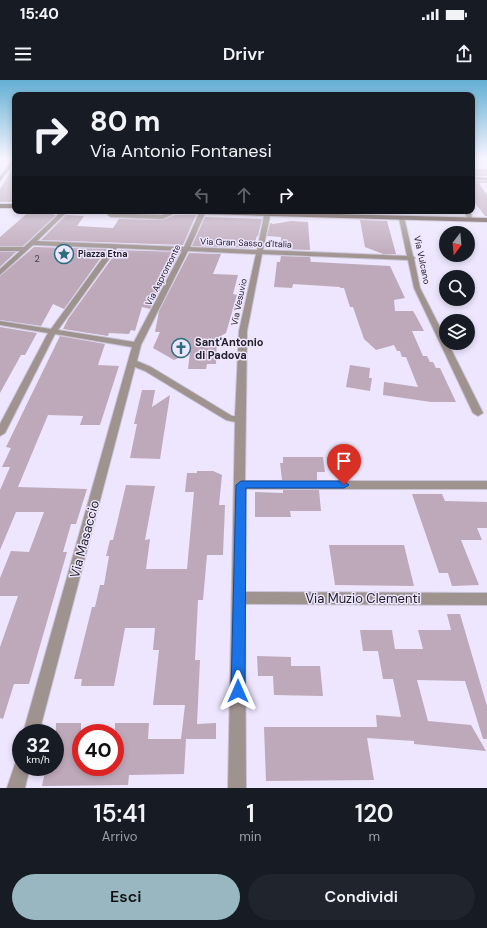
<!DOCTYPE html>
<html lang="it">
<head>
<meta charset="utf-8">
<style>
  :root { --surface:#171b24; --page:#20242c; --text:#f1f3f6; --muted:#9ea1a6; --accent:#98b7c0 }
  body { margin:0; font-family:"DM Sans",sans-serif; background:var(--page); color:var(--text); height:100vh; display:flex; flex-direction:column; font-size:15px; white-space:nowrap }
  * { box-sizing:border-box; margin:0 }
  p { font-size:13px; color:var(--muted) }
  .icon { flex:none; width:22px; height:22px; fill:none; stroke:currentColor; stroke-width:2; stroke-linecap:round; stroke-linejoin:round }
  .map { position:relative; height:708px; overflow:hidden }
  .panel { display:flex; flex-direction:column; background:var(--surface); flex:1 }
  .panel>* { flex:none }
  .top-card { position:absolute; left:12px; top:12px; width:463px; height:122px; border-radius:8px; box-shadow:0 2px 6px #0003; background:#171b24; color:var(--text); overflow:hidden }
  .needle { width:26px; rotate:196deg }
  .controls { position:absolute; left:439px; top:146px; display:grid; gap:8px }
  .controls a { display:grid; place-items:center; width:36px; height:36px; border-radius:50%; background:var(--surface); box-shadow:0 2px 6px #0003; font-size:20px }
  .speed { position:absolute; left:12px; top:644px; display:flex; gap:8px; font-size:20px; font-weight:700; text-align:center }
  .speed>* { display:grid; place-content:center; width:52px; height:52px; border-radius:50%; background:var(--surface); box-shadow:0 2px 6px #0003; line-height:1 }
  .speed small { font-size:10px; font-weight:400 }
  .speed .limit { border:6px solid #d22; background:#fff; color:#111 }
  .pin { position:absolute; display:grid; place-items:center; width:34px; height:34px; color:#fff; margin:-41px -17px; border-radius:50% 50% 50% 0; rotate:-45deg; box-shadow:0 0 4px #0007 }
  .pin .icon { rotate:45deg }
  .me { position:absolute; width:44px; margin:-22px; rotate:0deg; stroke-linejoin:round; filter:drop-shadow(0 0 3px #0008) }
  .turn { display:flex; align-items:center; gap:14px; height:84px; padding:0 12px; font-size:18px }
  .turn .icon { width:52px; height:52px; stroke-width:2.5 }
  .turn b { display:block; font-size:28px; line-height:34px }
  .lanes { display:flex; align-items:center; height:38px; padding:0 12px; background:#0003; justify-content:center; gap:20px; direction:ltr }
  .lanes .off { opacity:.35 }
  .eta { display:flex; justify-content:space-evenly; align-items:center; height:68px; text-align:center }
  .eta b { font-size:24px; font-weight:600; line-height:28px }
  .cta { display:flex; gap:8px; margin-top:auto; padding:8px 12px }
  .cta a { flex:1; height:46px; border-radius:24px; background:var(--accent); color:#111; font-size:16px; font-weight:600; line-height:46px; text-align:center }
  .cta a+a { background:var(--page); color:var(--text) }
  .status { display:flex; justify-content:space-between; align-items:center; height:28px; padding:0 20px; background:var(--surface); direction:ltr }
  .status svg { height:11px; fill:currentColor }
  header { display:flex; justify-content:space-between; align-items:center; height:52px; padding:0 12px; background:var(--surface); font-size:18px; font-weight:600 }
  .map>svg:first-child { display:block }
  .building { fill:#bea9ba }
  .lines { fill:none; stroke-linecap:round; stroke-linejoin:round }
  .minor-casing { stroke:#c9c3d8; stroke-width:2 }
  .major-casing { stroke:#c9c3d8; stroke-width:2 }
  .minor { fill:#9f938f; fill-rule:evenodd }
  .major { fill:#604d46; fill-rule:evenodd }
  .route { fill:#1a73e8; stroke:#114b97 }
  .labels { text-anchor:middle; stroke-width:3; stroke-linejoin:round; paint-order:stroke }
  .far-street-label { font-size:9px; fill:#24212a; stroke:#ede6fe }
  .far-poi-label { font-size:9px; font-weight:bold; fill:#24212a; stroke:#ede6fe; text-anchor:start }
  .number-label { font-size:9px; fill:#4a434e }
  .poi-label { font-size:11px; font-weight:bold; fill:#24212a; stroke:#ede6fe; text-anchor:start }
  .near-street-label { font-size:13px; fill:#24212a; stroke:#ede6fe }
</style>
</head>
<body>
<div class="status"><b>15:40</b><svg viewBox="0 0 49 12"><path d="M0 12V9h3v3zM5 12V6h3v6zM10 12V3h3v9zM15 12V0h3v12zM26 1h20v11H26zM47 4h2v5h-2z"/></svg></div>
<header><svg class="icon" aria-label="menu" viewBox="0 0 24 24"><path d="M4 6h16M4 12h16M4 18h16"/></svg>Drivr<svg class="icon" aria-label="share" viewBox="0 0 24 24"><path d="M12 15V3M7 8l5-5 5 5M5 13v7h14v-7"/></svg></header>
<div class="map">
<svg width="487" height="708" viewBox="0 0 487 708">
  <rect width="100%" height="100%" fill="#ede6fe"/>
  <g class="building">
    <path d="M15 85V122H0V109Z"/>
    <rect x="472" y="89" width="15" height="7"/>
    <path d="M472 100 487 101V103H479L487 115V136H485L472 119Z"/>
    <path d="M30 131H57L53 135H56L23 166H0V157Z"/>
    <path d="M66 135 84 136 77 146 113 148 119 139 163 140 175 135H196L183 165 41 160Z"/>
    <path d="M205 137 262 139 258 156H257L253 168 192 166Z"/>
    <path d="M360 140 387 141 396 174H383L365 167Z"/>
    <path d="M291 141 308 142 310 170 281 169V157L267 156 270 143 273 144Z"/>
    <path d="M34 167 107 169 64 229 53 224 41 246 0 240V196Z"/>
    <path d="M118 170 180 172 150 229 142 227 135 251 131 250 129 254 109 253 108 256 63 249 68 239Z"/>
    <path d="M0 172H16L0 187Z"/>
    <path d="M189 173 221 174 213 194 238 195 233 214 237 215 226 253 217 258 216 284H207L206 289H188L190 272 174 280 153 268 160 252H155L159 231Z"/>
    <path d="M281 176 310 177 311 182H314L390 186 405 218 394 220 395 231H413L416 236 424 251H412L423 276H427L430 282H433L436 288H440L456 322H431L383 315 384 302 418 307 406 277H402L400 271H397L394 265 376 270 364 259 353 227H350L344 208H340V207L293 204 292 208 274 207 277 182H280Z"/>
    <path d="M0 247 37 253 25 275H21L0 313Z"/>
    <path d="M60 256 105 264 98 285 119 286 100 345H80L83 336 48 335 18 407 87 409 76 444H71L63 472H67L29 604H14L3 639 0 638V567L18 516H0V498L11 471 29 472 44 432H16L0 470V410L10 387H2L11 368 6 367Z"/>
    <path d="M350 285 370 288 369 298H372L370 311 346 307Z"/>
    <path d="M142 310H155L152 327 170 315 160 379 130 378 137 344H134Z"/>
    <path d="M283 377H323L325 392H317V400H282L280 383H283Z"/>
    <path d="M197 391H213L222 395 219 425H225L223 475H207L203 520H198L195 580H200L197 644 216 643V659H186L184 694 129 695 128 705 42 706 46 687H55L56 643H81V687H115V643H149L148 659H181L185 625H153L159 570H153L155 548H125L114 606H81L82 599H74L92 527H95L100 505H104L109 476H106L110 460H113L126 405 155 406 145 460 150 459 146 489H187L194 412H185L187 393H197Z"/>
    <path d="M283 410H319L321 431H290L291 437H255V412L283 413Z"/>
    <path d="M412 414H442L445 421 487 422V448H477L482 460H461L479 505 452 506 448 493H439Z"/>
    <path d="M329 465H404L414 506 335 505Z"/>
    <path d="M447 534H460L487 626V659H483L465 601 417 600 428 641 471 645 486 671 414 664V661L367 658 374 700 266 701 264 647H377L376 635 401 637 393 599H383L378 571H363L360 550H392L395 569H423L418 550H451Z"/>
    <path d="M257 576 291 577V586H320L323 616 274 615 273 596H258Z"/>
  </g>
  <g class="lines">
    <defs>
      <g id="minor">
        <path d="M13 79H15V82L0 101V97Z"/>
        <path d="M472 97 487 98V100L472 99Z"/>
        <path d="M62 131H68L37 161 184 167 200 131H206L190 167 257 170 265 131H271L263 170 407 176 399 138 404 137 413 176 415 178 414 179 420 208 446 259V263H448L483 333 478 336 473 333 414 208 408 180 262 174 247 251 245 401H487V409H245V512L487 513V525L245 524 246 708H228L235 342 226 340 145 291 135 287 39 653H23L132 267 55 254 5 353 0 356V344L48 253 0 245V241L51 249 110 168 33 165 0 195V189L20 171H0V167H24ZM117 168 182 171 134 262 58 250ZM188 171 256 174 239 251 235 336H232L151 287 137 281 141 265Z"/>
        <path d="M107 131H113V133L162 135 172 131H179L163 139 111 137 108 135Z"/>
        <path d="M464 131H470L473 141H469Z"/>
        <path d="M21 679V687H30L25 708H7L16 681Z"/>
      </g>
      <g id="major">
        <rect x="0" y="124" width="15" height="4"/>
        <path d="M160 131H221L487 138V142L163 133Z"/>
      </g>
    </defs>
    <use href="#minor" class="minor-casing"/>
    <use href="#major" class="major-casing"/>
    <use href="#minor" class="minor"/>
    <use href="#major" class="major"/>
  </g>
  <linearGradient id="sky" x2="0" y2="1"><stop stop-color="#62afd3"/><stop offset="0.44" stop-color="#f7f4ff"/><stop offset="1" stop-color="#f7f4ff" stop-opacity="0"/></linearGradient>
  <rect width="487" height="178" fill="url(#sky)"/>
  <path class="route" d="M241 401H344L349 405 344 408H246L245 611 243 615 238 617 233 615 231 611 236 405Z"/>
  <defs>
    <symbol id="sight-ring" viewBox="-11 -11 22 22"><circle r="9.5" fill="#ede6fe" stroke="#2b6d7f" stroke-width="1.5"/><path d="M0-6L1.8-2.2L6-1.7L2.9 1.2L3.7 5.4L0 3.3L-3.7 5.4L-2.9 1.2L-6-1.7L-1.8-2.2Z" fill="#2b6d7f"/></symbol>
    <symbol id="church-ring" viewBox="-11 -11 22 22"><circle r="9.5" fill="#ede6fe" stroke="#2b6d7f" stroke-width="1.5"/><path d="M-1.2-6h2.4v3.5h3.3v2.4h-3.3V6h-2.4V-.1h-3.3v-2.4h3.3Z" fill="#2b6d7f"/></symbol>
  </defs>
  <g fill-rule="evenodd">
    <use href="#sight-ring" x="53" y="163" width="22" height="22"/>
    <use href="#church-ring" x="170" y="257" width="22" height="22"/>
  </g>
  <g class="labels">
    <g class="far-street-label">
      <text transform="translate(246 163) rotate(2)" y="3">Via Gran Sasso d'Italia</text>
      <text transform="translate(422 180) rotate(78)" y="3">Via Vulcano</text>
      <text transform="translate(163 195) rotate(-63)" y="3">Via Aspromonte</text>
      <text transform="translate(239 222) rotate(-78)" y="3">Via Vesuvio</text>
    </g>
    <g class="far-poi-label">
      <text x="78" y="177">Piazza Etna</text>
    </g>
    <g class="number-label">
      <text x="37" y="182">2</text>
    </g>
    <g class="poi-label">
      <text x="195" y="266">Sant'Antonio<tspan x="195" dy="13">di Padova</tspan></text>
    </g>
    <g class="near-street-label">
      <text transform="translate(84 459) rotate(-75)" y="5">Via Masaccio</text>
      <text x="363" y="523">Via Muzio Clementi</text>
    </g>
  </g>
</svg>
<div class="controls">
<a><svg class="needle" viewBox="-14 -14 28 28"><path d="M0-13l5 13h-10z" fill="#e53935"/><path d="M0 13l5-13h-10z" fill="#9ea1a6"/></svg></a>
<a><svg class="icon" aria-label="search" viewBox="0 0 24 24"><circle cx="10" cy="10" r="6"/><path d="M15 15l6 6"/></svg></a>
<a><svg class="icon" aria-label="layers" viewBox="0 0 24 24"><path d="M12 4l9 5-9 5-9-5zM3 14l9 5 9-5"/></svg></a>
</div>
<div class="speed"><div>32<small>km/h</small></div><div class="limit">40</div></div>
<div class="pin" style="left:344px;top:405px;background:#d93025"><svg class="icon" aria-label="arrive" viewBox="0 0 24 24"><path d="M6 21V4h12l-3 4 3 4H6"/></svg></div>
<svg class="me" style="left:238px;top:611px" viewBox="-20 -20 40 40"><path d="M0-17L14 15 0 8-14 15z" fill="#1a73e8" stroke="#fff" stroke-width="4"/></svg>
<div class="top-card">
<div class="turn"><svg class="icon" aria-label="right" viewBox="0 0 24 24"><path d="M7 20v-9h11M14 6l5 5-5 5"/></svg><div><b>80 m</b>Via Antonio Fontanesi</div></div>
<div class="lanes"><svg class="icon off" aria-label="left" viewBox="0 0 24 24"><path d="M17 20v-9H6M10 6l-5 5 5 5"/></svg><svg class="icon off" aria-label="ahead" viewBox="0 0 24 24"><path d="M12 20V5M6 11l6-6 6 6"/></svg><svg class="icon" aria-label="right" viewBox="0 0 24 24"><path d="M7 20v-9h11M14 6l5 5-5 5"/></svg></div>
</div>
</div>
<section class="panel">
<div class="eta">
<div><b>15:41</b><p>Arrivo</p></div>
<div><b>1</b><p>min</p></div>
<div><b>120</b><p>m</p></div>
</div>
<div class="cta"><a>Esci</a><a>Condividi</a></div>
</section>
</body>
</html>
